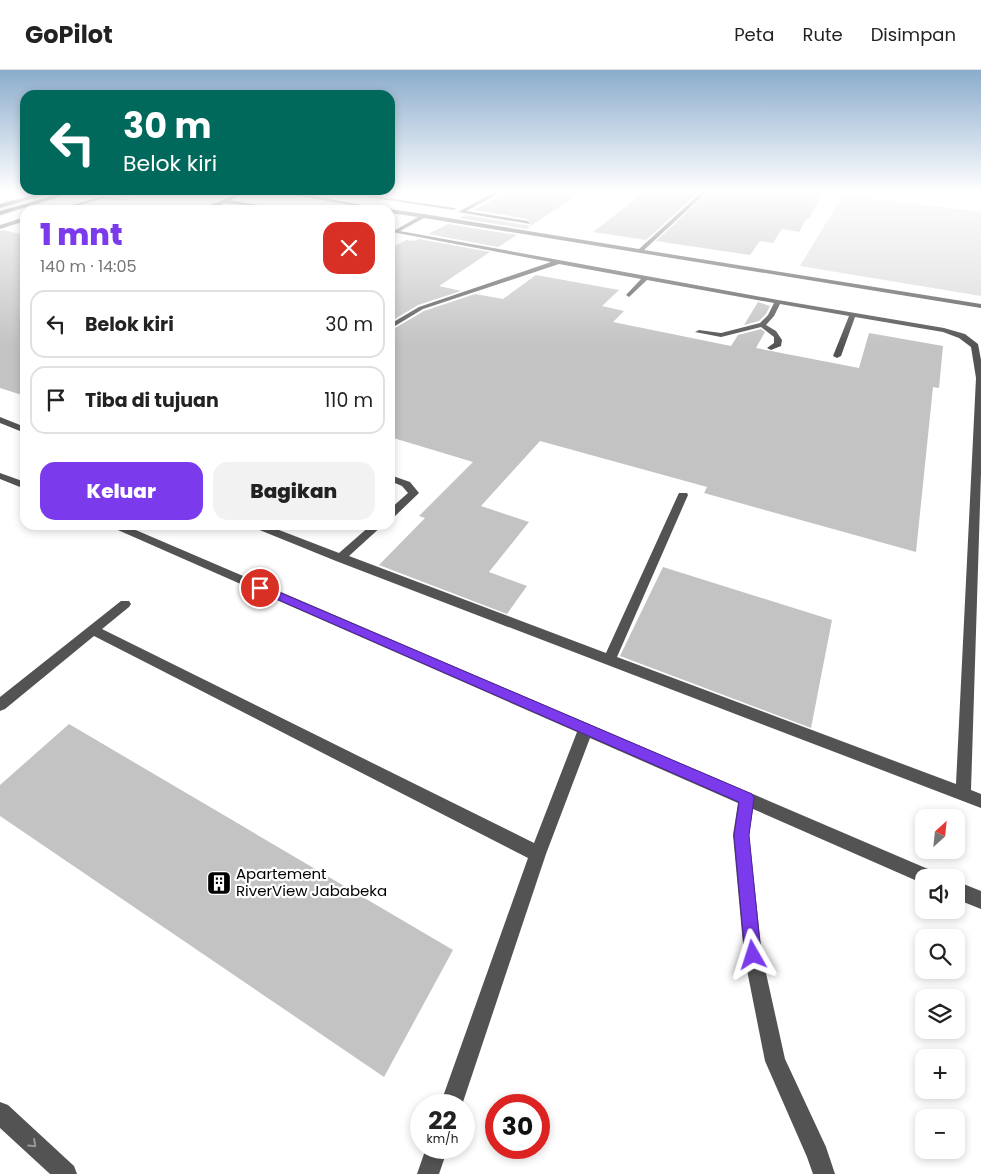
<!DOCTYPE html>
<html lang="id">
<head>
<meta charset="utf-8">
<style>
  :root { --surface:#fff; --page:#f2f2f2; --text:#222; --muted:#767676; --line:#e0e0e0; --accent:#7c3aed }
  body { margin:0; font-family:Poppins,sans-serif; background:var(--page); color:var(--text); height:100vh; display:flex; flex-direction:column; font-size:19px; white-space:nowrap }
  * { box-sizing:border-box; margin:0 }
  p { font-size:16px; color:var(--muted) }
  .icon { flex:none; width:28px; height:28px; fill:none; stroke:currentColor; stroke-width:2; stroke-linecap:round; stroke-linejoin:round }
  .map { position:relative; flex:1; overflow:hidden }
  .details { position:absolute; left:20px; top:135px; width:375px; height:325px; display:flex; flex-direction:column; background:var(--surface); border-radius:15px; box-shadow:0 2px 8px #0003 }
  .details>* { flex:none }
  .hud { position:absolute; left:20px; top:20px; width:375px; height:105px; border-radius:15px; box-shadow:0 2px 8px #0003; background:#00695c; color:#fff; overflow:hidden }
  .needle { width:32px; rotate:27deg }
  .fabs { position:absolute; left:915px; top:739px; display:grid; gap:10px }
  .fabs a { display:grid; place-items:center; width:50px; height:50px; border-radius:10px; background:var(--surface); box-shadow:0 2px 8px #0003; font-size:25px }
  .speed { position:absolute; left:410px; top:1024px; display:flex; gap:10px; font-size:25px; font-weight:700; text-align:center }
  .speed>* { display:grid; place-content:center; width:65px; height:65px; border-radius:50%; background:var(--surface); box-shadow:0 2px 8px #0003; line-height:1 }
  .speed small { font-size:12px; font-weight:400 }
  .speed .limit { border:8px solid #d22; background:#fff; color:#111 }
  .pin { position:absolute; display:grid; place-items:center; width:42px; height:42px; color:#fff; margin:-21px; border:2px solid #fff; border-radius:50%; box-shadow:0 1px 5px #0007 }
  .me { position:absolute; width:55px; margin:-28px; rotate:354deg; stroke-linejoin:round; filter:drop-shadow(0 0 4px #0008) }
  .turn { display:flex; align-items:center; gap:18px; height:105px; padding:0 20px; font-size:22px }
  .turn .icon { width:65px; height:65px; stroke-width:2.5 }
  .turn b { display:block; font-size:35px; line-height:42px }
  .round { display:grid; place-items:center; flex:none; width:52px; height:52px; border-radius:15px; background:var(--page) }
  .head { display:flex; align-items:center; justify-content:space-between; height:85px; padding:0 20px }
  h1 { font-size:30px; font-weight:800; line-height:38px; color:var(--accent) }
  .action { display:flex; gap:10px; margin-top:auto; padding:10px 20px }
  .action a { flex:1; height:58px; border-radius:15px; background:var(--accent); color:#fff; font-size:20px; font-weight:800; line-height:58px; text-align:center }
  .action a+a { background:var(--page); color:var(--text) }
  ul { padding:0; list-style:none }
  li { display:flex; align-items:center; gap:15px; height:68px; margin:0 10px 8px; padding:0 10px; border:2px solid var(--line); border-radius:15px }
  li div { flex:1 }
  li b { display:block; font-size:19px }
  li em { font-style:normal }
  header { display:flex; align-items:center; gap:30px; box-sizing:border-box; height:70px; padding:0 25px; background:var(--surface); border-bottom:1px solid var(--line) }
  header strong { font-size:24px }
  nav { display:flex; gap:28px; margin-inline-start:auto; font-size:18px }
  .map>svg:first-child { display:block }
  .green { fill:#dadada }
  .building { fill:#c3c3c3 }
  .lines { fill:none; stroke-linecap:round; stroke-linejoin:round }
  .major-casing { stroke:#dbdbdb; stroke-width:3 }
  .highway-casing { stroke:#dbdbdb; stroke-width:3 }
  .minor { fill:#535353; fill-rule:evenodd }
  .major { fill:#000; fill-rule:evenodd }
  .highway { fill:#000; fill-rule:evenodd }
  .oneway { stroke:#989898 }
  .route { fill:#7c3aed; stroke:#51269a }
  .labels { text-anchor:middle; stroke-width:4.5; stroke-linejoin:round; paint-order:stroke }
  .near-poi-label { font-size:15px; fill:#000; stroke:#fff; text-anchor:start }
</style>
</head>
<body>
<header>
<strong>GoPilot</strong>
<nav><a>Peta</a><a>Rute</a><a>Disimpan</a></nav>
</header>
<div class="map">
<svg width="981" height="1104" viewBox="0 0 981 1104">
  <rect width="100%" height="100%" fill="#fff"/>
  <path class="green" d="M843 125 981 142V226L800 196Z"/>
  <g class="building">
    <path d="M510 121H583L526 159 459 148 465 145 531 156 528 149 474 140Z"/>
    <path d="M646 121H700L646 170 593 162Z"/>
    <path d="M710 121H823L809 149H806L799 162 782 159 773 173 760 171 750 185 656 171Z"/>
    <path d="M448 154 517 165 498 177 428 164Z"/>
    <path d="M3 160 25 165V326L0 318V161Z"/>
    <path d="M419 169 490 182 439 216 461 221 418 235 390 252V179L406 170 414 171Z"/>
    <path d="M536 205 619 220 602 236 624 241 613 252 731 276 738 265 761 259 765 262 756 278 859 298 869 263 943 276 939 318 933 317 916 482 704 423 707 417 540 371 481 436 529 452 489 502 527 516 507 544 379 495 425 448 419 446 473 392 390 367V261L424 241 475 224 503 229Z"/>
    <path d="M758 232 770 236 766 244 759 251 744 255Z"/>
    <path d="M663 497 832 550 811 658 620 586Z"/>
    <path d="M69 654 453 880 384 1007 0 746V715Z"/>
  </g>
  <g class="lines">
    <defs>
      <g id="major">
        <path d="M0 121H6L0 123Z"/>
        <path d="M69 121H78L0 145V141Z"/>
      </g>
      <path id="highway" d="M49 121H59L0 138V134Z"/>
    </defs>
    <use href="#major" class="major-casing"/>
    <use href="#highway" class="highway-casing"/>
    <g class="minor">
      <path d="M244 121H251L230 130 286 140 225 133 211 140H205L206 137Z"/>
      <path d="M272 121H285L388 140 390 139 424 144 639 179 703 121H708L644 180 981 234V238L424 148 400 161 778 230 944 258 965 264 978 274 981 290V403L971 720 981 724V738L336 491 252 457 251 455H266L339 483 371 455H383L349 486 606 583 678 425 679 423H687L688 425 617 587 956 714 976 308 971 277 959 268 943 262 855 247 841 286 837 288 833 286 849 246 780 234 774 246 766 255 776 261 782 270 781 276 771 280 767 278 774 273V267L761 257 721 267 695 262 699 260 721 263 760 253 768 245 774 233 647 210 629 227 626 225 641 209 559 194 423 239 390 259V254L419 237 551 192 392 162 418 147 390 143V140H377Z"/>
      <path d="M497 121H503L466 141 528 151 530 154 458 142Z"/>
      <path d="M368 125 454 138 456 139 454 140 366 127Z"/>
      <path d="M101 127 134 130 101 129 62 140H53Z"/>
      <path d="M25 147V151L0 159V155Z"/>
      <path d="M0 347 25 357V363L0 353Z"/>
      <path d="M0 403 25 412V419L0 409Z"/>
      <path d="M390 405 410 412 419 423 394 447 390 448V439L408 423 402 416 390 411Z"/>
      <path d="M110 455H124L935 802 937 808H924V814L753 739 749 765 762 885 785 989 826 1077 835 1104H813L807 1087 765 991 744 885 733 765 738 733 590 668 546 784 462 1035H440L528 788 94 566 5 639 0 641V627L121 531H129L131 534 129 537 102 559 534 773 577 662 111 457Z"/>
      <path d="M956 811 981 821V839L956 829Z"/>
      <path d="M0 1032 8 1035 74 1096 77 1104H50L0 1058Z"/>
      <path d="M426 1078H448L439 1104H417Z"/>
    </g>
    <use href="#major" class="major"/>
    <use href="#highway" class="highway"/>
  </g>
  <defs><path id="oneway-chevron" d="M-2-3.5L2.5 0L-2 3.5" fill="none" stroke-width="1.6" stroke-linecap="round" stroke-linejoin="round" transform="scale(1.25)"/></defs>
  <use class="oneway" href="#oneway-chevron" transform="translate(33 1074) rotate(43)"/>
  <linearGradient id="sky" x2="0" y2="1"><stop stop-color="#8baccc"/><stop offset="0.44" stop-color="#fff"/><stop offset="1" stop-color="#fff" stop-opacity="0"/></linearGradient>
  <rect width="981" height="276" fill="url(#sky)"/>
  <path class="route" d="M260 514 752 724 754 728 749 765 761 885 759 891 753 893 747 891 745 885 734 765 739 732 256 520 254 518 256 515Z"/>
  <defs>
    <symbol id="building-square" viewBox="-11 -11 22 22"><rect x="-9" y="-9" width="18" height="18" rx="4" fill="#000" stroke="#fff"/><path d="M-4-6H4V6H1V3H-1V6H-4ZM-2.5-4.3h1.7v1.8h-1.7ZM.8-4.3h1.7v1.8H.8ZM-2.5-1h1.7V.8h-1.7ZM.8-1h1.7V.8H.8Z" fill="#fff"/></symbol>
  </defs>
  <g fill-rule="evenodd">
    <use href="#building-square" x="205" y="799" width="28" height="28"/>
  </g>
  <g class="labels">
    <g class="near-poi-label">
      <text x="236" y="809">Apartement<tspan x="236" dy="17">RiverView Jababeka</tspan></text>
    </g>
  </g>
</svg>
<div class="fabs">
<a><svg class="needle" viewBox="-14 -14 28 28"><path d="M0-13l5 13h-10z" fill="#e53935"/><path d="M0 13l5-13h-10z" fill="#767676"/></svg></a>
<a><svg class="icon" aria-label="sound" viewBox="0 0 24 24"><path d="M4 9h4l5-4v14l-5-4H4zM17 9q2 3 0 6"/></svg></a>
<a><svg class="icon" aria-label="search" viewBox="0 0 24 24"><circle cx="10" cy="10" r="6"/><path d="M15 15l6 6"/></svg></a>
<a><svg class="icon" aria-label="layers" viewBox="0 0 24 24"><path d="M12 4l9 5-9 5-9-5zM3 14l9 5 9-5"/></svg></a>
<a>+</a>
<a>−</a>
</div>
<div class="speed"><div>22<small>km/h</small></div><div class="limit">30</div></div>
<div class="pin" style="left:260px;top:518px;background:#d93025"><svg class="icon" aria-label="arrive" viewBox="0 0 24 24"><path d="M6 21V4h12l-3 4 3 4H6"/></svg></div>
<svg class="me" style="left:753px;top:885px" viewBox="-20 -20 40 40"><path d="M0-17L14 15 0 8-14 15z" fill="#7c3aed" stroke="#fff" stroke-width="4"/></svg>
<div class="hud">
<div class="turn"><svg class="icon" aria-label="left" viewBox="0 0 24 24"><path d="M17 20v-9H6M10 6l-5 5 5 5"/></svg><div><b>30 m</b>Belok kiri</div></div>
</div>
<section class="details">
<div class="head"><div><h1>1 mnt</h1><p>140 m · 14:05</p></div><a class="round" style="background:#d93025;color:#fff"><svg class="icon" aria-label="close" viewBox="0 0 24 24"><path d="M6 6l12 12M18 6L6 18"/></svg></a></div>
<ul>
<li><svg class="icon" aria-label="left" viewBox="0 0 24 24"><path d="M17 20v-9H6M10 6l-5 5 5 5"/></svg><div><b>Belok kiri</b></div><em>30 m</em></li>
<li><svg class="icon" aria-label="arrive" viewBox="0 0 24 24"><path d="M6 21V4h12l-3 4 3 4H6"/></svg><div><b>Tiba di tujuan</b></div><em>110 m</em></li>
</ul>
<div class="action"><a>Keluar</a><a>Bagikan</a></div>
</section>
</div>
</body>
</html>
